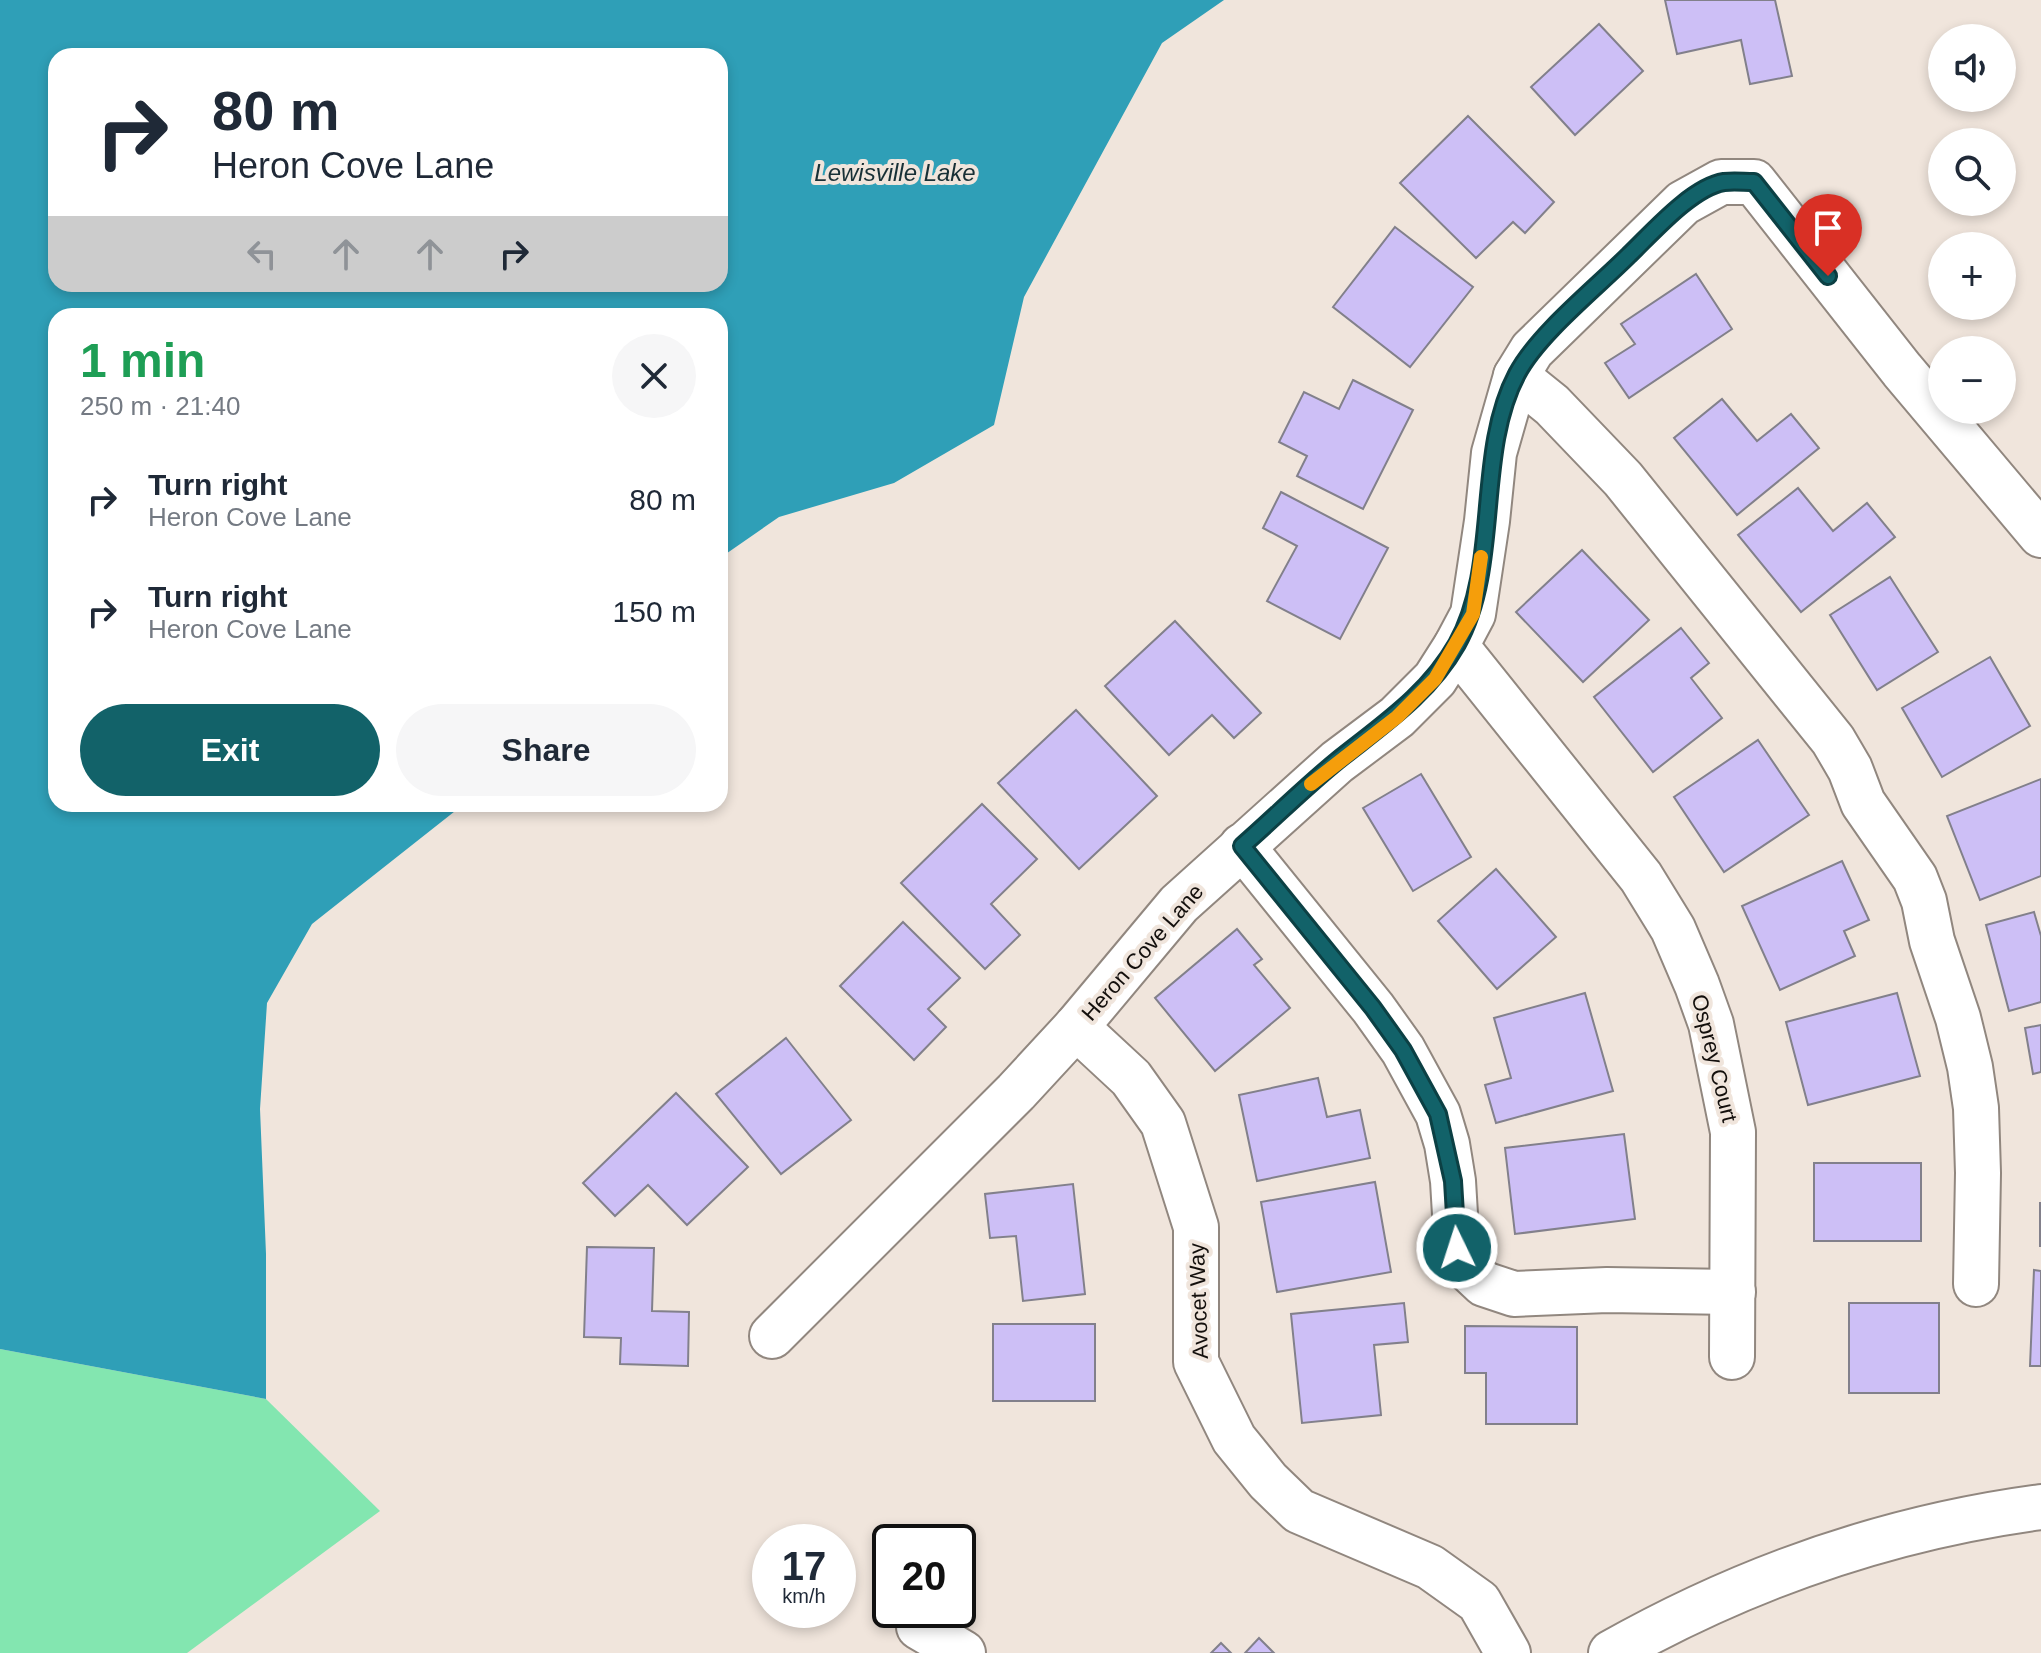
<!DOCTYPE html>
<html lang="en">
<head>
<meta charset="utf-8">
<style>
  :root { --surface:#fff; --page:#f6f6f7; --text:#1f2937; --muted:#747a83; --accent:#126269 }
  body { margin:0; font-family:Helvetica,sans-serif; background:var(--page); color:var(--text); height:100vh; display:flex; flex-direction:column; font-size:30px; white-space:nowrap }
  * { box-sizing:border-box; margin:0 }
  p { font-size:26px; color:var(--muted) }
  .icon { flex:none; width:44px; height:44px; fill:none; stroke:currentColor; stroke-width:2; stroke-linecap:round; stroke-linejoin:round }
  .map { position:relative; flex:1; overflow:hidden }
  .side { position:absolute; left:48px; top:308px; width:680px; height:504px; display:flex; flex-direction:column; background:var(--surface); border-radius:24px; box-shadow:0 4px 12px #0003 }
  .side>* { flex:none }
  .hud { position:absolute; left:48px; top:48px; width:680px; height:244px; border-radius:24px; box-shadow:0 4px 12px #0003; background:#fff; color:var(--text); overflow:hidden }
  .fabs { position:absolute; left:1928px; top:24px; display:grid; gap:16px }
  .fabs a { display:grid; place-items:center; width:88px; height:88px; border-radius:50%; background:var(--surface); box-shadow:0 4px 12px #0003; font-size:40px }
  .speed { position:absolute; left:752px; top:1524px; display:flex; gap:16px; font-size:40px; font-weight:700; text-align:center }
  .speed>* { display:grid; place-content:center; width:104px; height:104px; border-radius:50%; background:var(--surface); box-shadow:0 4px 12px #0003; line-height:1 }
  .speed small { font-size:20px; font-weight:400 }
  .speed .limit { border:4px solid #111; border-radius:12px; background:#fff; color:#111 }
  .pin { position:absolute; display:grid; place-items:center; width:68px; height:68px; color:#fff; margin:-82px -34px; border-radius:50% 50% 50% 0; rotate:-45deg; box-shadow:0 0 8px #0007 }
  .pin .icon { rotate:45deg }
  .me { position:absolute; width:88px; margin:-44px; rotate:356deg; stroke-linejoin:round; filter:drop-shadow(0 0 6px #0008) }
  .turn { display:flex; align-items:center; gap:28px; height:168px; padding:0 32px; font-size:36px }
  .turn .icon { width:104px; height:104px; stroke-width:2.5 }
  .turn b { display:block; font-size:56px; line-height:68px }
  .lanes { display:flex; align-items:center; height:76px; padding:0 32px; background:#0003; justify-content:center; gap:40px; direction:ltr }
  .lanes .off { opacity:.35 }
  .round { display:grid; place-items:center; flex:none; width:84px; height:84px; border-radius:42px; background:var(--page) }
  .head { display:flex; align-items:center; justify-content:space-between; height:136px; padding:0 32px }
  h1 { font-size:48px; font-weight:700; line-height:60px; color:#1e9e55 }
  .primary-button { display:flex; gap:16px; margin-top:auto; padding:16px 32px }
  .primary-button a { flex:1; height:92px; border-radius:48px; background:var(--accent); color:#fff; font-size:32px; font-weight:700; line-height:92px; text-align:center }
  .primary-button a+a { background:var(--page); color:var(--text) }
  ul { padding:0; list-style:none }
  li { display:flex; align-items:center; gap:24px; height:112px; padding:0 32px }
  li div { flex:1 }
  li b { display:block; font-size:30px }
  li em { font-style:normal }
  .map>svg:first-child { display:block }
  .green { fill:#83e6b0 }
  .water { fill:#2f9fb7; fill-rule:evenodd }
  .building { fill:#cdbff6; stroke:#82808b; stroke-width:2 }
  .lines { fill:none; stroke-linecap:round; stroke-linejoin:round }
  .minor-casing { stroke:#91877f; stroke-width:48 }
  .major-casing { stroke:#91877f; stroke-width:48 }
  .minor { stroke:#fff; stroke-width:44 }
  .major { stroke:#fff; stroke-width:44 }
  .route-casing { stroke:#0c4044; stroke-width:20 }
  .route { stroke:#126269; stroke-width:14 }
  .slow { stroke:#f59e0b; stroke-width:14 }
  .labels { text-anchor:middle; stroke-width:8; stroke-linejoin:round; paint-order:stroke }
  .street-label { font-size:22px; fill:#130f0c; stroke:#f0e5dc }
  .water-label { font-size:24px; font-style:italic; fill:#183036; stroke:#f0e5dc }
</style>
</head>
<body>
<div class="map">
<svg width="2041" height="1653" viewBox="0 0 2041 1653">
  <rect width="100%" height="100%" fill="#f0e5dc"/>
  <path class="green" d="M0 1349 266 1399 380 1511 187 1653H0Z"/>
  <path class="water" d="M0 0H1224L1162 43 1024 297 994 425 894 483 779 517 720 558V316H56V804H464L312 924 267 1003 260 1109 266 1254V1399L0 1349ZM56 56H720V284H56Z"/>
  <g class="building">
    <path d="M1665 0H1775L1792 76 1750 84 1741 40 1677 54Z"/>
    <path d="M1599 24 1643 71 1575 135 1531 87Z"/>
    <path d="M1468 116 1554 202 1525 233 1513 222 1476 258 1400 183Z"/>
    <path d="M1395 227 1473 287 1410 367 1333 307Z"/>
    <path d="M1696 274 1732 329 1629 398 1605 363 1635 344 1621 324Z"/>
    <path d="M1353 380 1413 410 1363 509 1297 476 1307 456 1279 442 1304 392 1339 409Z"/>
    <path d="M1722 399 1757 441 1791 414 1819 448 1737 515 1674 438Z"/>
    <path d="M1798 488 1833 531 1867 503 1895 537 1801 612 1738 535Z"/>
    <path d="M1281 492 1388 548 1340 639 1267 601 1297 546 1263 528Z"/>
    <path d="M1582 550 1649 620 1583 682 1516 612Z"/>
    <path d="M1890 577 1938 652 1877 690 1830 615Z"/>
    <path d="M1175 621 1261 713 1234 738 1212 715 1169 755 1105 686Z"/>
    <path d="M1681 628 1709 663 1691 678 1722 718 1653 772 1594 697Z"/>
    <path d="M1990 657 2030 726 1942 777 1902 708Z"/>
    <path d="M1076 710 1157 796 1079 869 998 783Z"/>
    <path d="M1758 740 1809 815 1724 872 1674 797Z"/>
    <path d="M1421 774 1471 857 1413 891 1363 808Z"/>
    <path d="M2041 779V876L1980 900 1947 816Z"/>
    <path d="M982 804 1037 859 991 904 1020 935 985 969 901 883Z"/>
    <path d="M1842 861 1869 920 1844 931 1855 956 1780 990 1742 906Z"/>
    <path d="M1496 869 1556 937 1497 989 1438 921Z"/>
    <path d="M2034 912 2041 936V1002L2009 1011 1986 925Z"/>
    <path d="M903 922 960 978 928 1009 946 1027 914 1060 840 986Z"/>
    <path d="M1237 929 1262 959 1254 965 1290 1008 1215 1071 1155 998Z"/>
    <path d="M1585 993 1613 1091 1496 1123 1485 1085 1511 1078 1494 1018Z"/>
    <path d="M1897 993 1920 1076 1808 1105 1786 1022Z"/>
    <path d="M2041 1025V1072L2033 1074 2025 1028Z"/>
    <path d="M786 1038 851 1120 781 1174 716 1094Z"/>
    <path d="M1318 1078 1327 1117 1360 1110 1370 1158 1257 1181 1239 1095Z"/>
    <path d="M676 1093 748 1167 687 1225 648 1185 615 1216 583 1183Z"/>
    <path d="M1624 1134 1635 1219 1515 1234 1505 1148Z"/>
    <rect x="1814" y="1163" width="107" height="78"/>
    <path d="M1375 1182 1391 1272 1277 1292 1261 1202Z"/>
    <path d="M1073 1184 1085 1294 1023 1301 1016 1236 990 1238 985 1194Z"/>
    <rect x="2040" y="1203" width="1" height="43"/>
    <path d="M587 1247 654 1248 652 1311 689 1312 688 1366 620 1364 621 1338 584 1337Z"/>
    <path d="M2034 1270 2041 1271V1366H2030Z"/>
    <path d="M1404 1303 1408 1342 1374 1345 1381 1415 1302 1423 1291 1314Z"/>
    <rect x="1849" y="1303" width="90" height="90"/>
    <rect x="993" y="1324" width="102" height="77"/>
    <path d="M1465 1326 1577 1327V1424H1486V1373H1465Z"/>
    <path d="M1259 1638 1274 1653H1245Z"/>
    <path d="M1221 1643 1231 1653H1211Z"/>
  </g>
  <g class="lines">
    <defs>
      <g id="minor">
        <path d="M1516 376 1552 405 1623 479 1833 740 1850 769 1863 803 1915 878 1924 901 1932 941 1958 1018 1970 1067 1976 1108 1978 1173 1976 1284"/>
        <path d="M1456 646 1641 877 1673 929 1697 985 1711 1024 1733 1132 1732 1357"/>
        <path d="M1242 846 1373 1008 1403 1050 1438 1114 1447 1144 1453 1181 1457 1248 1468 1269 1484 1284 1514 1294 1607 1290 1733 1292"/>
        <path d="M1076 1027 1131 1078 1163 1123 1196 1227V1362L1234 1439 1268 1481 1299 1511 1430 1567 1479 1602 1508 1653"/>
        <path d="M772 1336 1016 1092 1076 1027 1179 904 1337 762 1397 717 1435 679 1456 646 1473 614 1487 521 1494 453 1516 376 1532 350 1683 203 1721 182H1754L1902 370 2041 535"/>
        <path d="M919 1627 963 1653"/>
      </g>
      <path id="major" d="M1611 1653C1744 1578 1890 1527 2041 1507"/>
    </defs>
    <use href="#minor" class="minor-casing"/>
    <use href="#major" class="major-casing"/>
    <use href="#minor" class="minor"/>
    <use href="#major" class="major"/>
  </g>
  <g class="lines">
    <defs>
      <path id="route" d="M1457 1248 1453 1181 1438 1114 1403 1050 1373 1008 1242 846C1274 818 1304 788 1337 761 1382 725 1428 695 1457 644 1501 565 1475 453 1517 374 1538 334 1596 288 1629 255 1652 233 1692 187 1724 182 1734 181 1744 182 1754 182L1828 276"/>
    </defs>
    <use href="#route" class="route-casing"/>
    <use href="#route" class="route"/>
    <path class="slow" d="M1311 784 1397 717 1435 679 1473 614 1481 557"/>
  </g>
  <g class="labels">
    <g class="street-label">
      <text transform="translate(1142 952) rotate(-49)" y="8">Heron Cove Lane</text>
      <text transform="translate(1715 1058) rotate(76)" y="8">Osprey Court</text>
      <text transform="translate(1198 1301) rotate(-92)" y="8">Avocet Way</text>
    </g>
    <g class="water-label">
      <text x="895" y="181">Lewisville Lake</text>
    </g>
  </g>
</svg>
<div class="fabs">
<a><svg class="icon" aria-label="sound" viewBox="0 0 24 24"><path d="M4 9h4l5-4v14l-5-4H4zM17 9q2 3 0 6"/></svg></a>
<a><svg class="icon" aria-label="search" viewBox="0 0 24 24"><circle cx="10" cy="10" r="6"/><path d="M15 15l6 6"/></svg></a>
<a>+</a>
<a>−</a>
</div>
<div class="speed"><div>17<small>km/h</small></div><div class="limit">20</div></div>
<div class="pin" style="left:1828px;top:276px;background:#d93025"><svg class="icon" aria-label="arrive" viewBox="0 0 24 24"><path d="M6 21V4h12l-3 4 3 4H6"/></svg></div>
<svg class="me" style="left:1457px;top:1248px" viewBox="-20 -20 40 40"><circle r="17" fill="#126269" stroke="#fff" stroke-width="3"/><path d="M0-11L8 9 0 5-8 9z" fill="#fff"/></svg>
<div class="hud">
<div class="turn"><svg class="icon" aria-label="right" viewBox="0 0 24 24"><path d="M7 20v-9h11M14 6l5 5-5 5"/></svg><div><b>80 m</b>Heron Cove Lane</div></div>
<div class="lanes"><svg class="icon off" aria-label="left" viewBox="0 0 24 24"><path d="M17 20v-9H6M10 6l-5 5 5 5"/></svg><svg class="icon off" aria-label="ahead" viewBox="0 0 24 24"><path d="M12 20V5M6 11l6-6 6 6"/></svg><svg class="icon off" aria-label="ahead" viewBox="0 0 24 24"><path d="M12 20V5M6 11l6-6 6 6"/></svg><svg class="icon" aria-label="right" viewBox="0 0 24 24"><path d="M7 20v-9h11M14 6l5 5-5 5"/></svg></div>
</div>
<section class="side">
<div class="head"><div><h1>1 min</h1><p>250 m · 21:40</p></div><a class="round"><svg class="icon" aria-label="close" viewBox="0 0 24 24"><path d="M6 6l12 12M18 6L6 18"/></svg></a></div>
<ul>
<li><svg class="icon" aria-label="right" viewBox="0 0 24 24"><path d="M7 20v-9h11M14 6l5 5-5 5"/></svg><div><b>Turn right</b><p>Heron Cove Lane</p></div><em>80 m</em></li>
<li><svg class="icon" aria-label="right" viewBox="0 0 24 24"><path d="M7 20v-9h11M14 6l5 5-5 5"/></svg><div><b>Turn right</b><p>Heron Cove Lane</p></div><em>150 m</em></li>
</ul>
<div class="primary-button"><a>Exit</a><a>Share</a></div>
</section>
</div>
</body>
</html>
